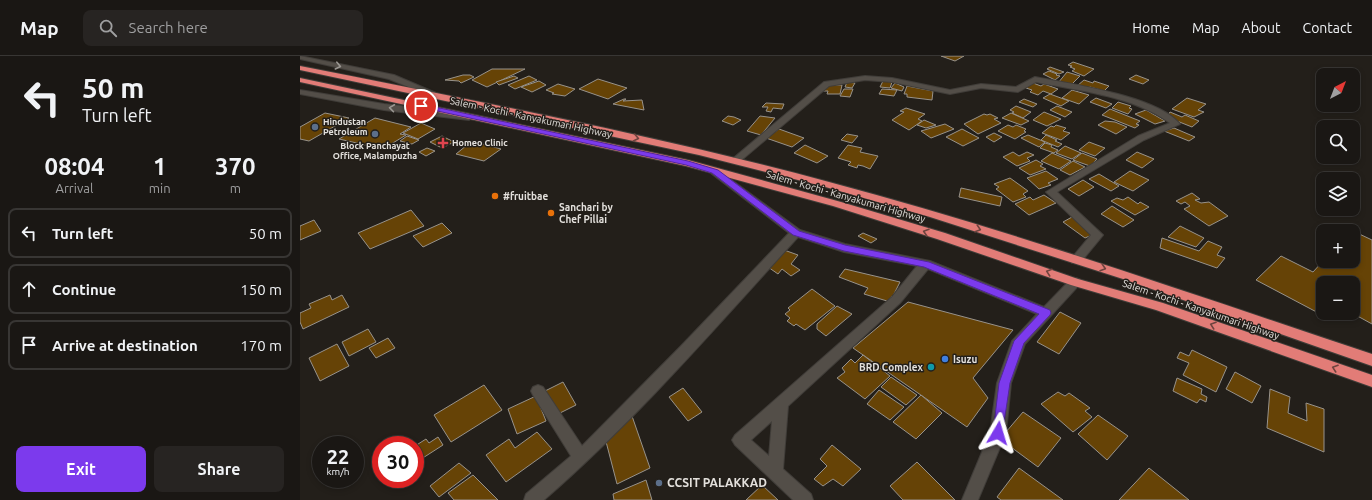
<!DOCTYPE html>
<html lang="en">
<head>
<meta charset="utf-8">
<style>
  :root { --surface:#1a1714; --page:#272422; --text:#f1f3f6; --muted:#9f9fa0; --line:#383634; --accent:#7c3aed }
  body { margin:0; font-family:Ubuntu,sans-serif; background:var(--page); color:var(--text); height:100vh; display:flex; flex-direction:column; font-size:15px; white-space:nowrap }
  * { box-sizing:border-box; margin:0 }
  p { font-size:13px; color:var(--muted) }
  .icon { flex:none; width:22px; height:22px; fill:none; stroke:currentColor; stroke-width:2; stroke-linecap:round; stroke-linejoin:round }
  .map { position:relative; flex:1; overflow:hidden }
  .drawer { display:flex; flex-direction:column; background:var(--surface); width:300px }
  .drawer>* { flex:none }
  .top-card { background:#1a1714; color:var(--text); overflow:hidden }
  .needle { width:26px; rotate:42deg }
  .tools { position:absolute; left:1016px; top:12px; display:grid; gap:8px }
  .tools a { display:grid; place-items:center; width:44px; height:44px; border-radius:8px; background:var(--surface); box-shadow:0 2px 6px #0003,0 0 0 1px var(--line); font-size:20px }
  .speed { position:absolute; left:12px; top:380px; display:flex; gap:8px; font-size:20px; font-weight:700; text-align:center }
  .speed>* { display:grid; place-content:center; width:52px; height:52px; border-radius:50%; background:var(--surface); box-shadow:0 2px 6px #0003,0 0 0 1px var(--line); line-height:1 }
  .speed small { font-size:10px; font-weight:400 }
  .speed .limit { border:6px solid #d22; background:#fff; color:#111 }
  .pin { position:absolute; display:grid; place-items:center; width:34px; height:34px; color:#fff; margin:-17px; border:2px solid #fff; border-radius:50%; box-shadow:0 1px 4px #0007 }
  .me { position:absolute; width:44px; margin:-22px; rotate:7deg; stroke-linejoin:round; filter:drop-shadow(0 0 3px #0008) }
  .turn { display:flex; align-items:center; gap:14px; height:84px; padding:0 16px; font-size:18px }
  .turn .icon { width:52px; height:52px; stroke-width:2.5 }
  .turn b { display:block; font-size:28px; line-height:34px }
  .eta { display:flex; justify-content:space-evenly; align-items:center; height:68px; text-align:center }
  .eta b { font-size:24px; font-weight:700; line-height:28px }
  .cta { display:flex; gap:8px; margin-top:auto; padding:8px 16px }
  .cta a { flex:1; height:46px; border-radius:8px; background:var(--accent); color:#fff; font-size:16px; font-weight:700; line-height:46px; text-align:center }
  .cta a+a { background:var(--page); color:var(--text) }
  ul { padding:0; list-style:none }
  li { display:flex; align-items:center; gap:12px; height:50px; margin:0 8px 6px; padding:0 8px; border:2px solid var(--line); border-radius:8px }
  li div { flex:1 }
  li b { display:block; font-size:15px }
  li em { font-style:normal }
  header { display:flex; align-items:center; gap:24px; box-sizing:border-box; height:56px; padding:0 20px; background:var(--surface); border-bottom:1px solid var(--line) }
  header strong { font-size:19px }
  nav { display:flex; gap:22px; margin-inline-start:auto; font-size:14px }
  .search { width:280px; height:36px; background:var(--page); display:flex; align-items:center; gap:10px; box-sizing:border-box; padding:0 14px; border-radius:8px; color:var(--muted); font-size:15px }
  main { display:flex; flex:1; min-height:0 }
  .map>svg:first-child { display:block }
  .building { fill:#664306; stroke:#97928b }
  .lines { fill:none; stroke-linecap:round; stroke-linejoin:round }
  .minor-casing { stroke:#403d39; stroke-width:2 }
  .highway-casing { stroke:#403d39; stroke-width:2 }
  .minor { fill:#534e48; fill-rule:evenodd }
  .highway { fill:#e27c77; fill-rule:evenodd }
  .oneway { stroke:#9b9792 }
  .oneway2 { stroke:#6f443f }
  .route { fill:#7c3aed; stroke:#51269a }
  .service-dot { fill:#5c6f8a; stroke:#231f1a; stroke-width:1.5 }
  .health-dot { fill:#e0444e; stroke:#231f1a; stroke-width:1.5 }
  .food-dot { fill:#e8710a; stroke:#231f1a; stroke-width:1.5 }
  .shop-dot { fill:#3f7fe0; stroke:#231f1a; stroke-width:1.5 }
  .culture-dot { fill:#0f9aa8; stroke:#231f1a; stroke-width:1.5 }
  .labels { text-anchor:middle; stroke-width:3; stroke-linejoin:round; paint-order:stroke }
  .far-poi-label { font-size:9px; font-weight:bold; fill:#e3e0dc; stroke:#231f1a; text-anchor:start }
  .street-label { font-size:10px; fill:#e3e0dc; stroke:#231f1a }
  .poi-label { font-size:10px; font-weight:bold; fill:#e3e0dc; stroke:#231f1a; text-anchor:start }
  .near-poi-label { font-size:12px; font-weight:bold; fill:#e3e0dc; stroke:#231f1a; text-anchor:start }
</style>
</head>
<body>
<header>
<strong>Map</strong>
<div class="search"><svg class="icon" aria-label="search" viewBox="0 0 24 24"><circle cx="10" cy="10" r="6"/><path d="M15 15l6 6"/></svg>Search here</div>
<nav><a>Home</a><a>Map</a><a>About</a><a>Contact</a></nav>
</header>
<main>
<section class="drawer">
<div class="top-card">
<div class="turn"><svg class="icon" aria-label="left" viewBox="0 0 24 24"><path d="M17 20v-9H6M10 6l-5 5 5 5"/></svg><div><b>50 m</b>Turn left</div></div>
</div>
<div class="eta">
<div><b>08:04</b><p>Arrival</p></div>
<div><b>1</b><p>min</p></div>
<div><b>370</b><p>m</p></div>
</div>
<ul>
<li><svg class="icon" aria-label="left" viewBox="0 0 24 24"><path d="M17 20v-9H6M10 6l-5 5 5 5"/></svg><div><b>Turn left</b></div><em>50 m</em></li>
<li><svg class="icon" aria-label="ahead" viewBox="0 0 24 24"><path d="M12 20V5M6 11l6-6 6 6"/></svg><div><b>Continue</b></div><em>150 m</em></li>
<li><svg class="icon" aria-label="arrive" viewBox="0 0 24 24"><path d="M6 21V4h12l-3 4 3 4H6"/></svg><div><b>Arrive at destination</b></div><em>170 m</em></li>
</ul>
<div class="cta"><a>Exit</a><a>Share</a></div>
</section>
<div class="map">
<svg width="1072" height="444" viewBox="0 0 1072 444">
  <rect width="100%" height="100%" fill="#231f1a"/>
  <g class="building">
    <path d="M641 0H664L655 5Z"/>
    <path d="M773 6 794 13 784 20 772 15 775 13 770 11 772 10 768 9Z"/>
    <path d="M750 11 764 16 759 18 747 13Z"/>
    <path d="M192 13H225L187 31 172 24Z"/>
    <path d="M749 15 757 18 756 19 760 20 755 24 743 18Z"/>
    <path d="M767 16 780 20 770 30 758 27Z"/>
    <path d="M163 19H170L174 21 161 27 159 25 145 24Z"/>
    <path d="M836 19 849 24 843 28 829 23Z"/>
    <path d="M214 20 218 22 199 29 196 26Z"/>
    <path d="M229 20 237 24 215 33 208 29Z"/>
    <path d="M298 23 327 32 308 43 279 33Z"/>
    <path d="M784 24 793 27 794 25 809 30 804 35 790 31 787 33 777 30Z"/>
    <path d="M239 25 246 29 232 36 221 31Z"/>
    <path d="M583 25 592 26 590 32 580 31Z"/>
    <path d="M547 26 555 27 552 32 545 31Z"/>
    <path d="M595 27 604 31 602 35 591 32Z"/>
    <path d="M733 27 741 30 744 28 758 33 751 38 743 35 738 39 730 36 732 34 726 32Z"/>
    <path d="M258 28 275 33 265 40 252 38 254 37 246 34Z"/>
    <path d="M530 29H542L540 38H527L528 35H523Z"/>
    <path d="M607 30 633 35 632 44 607 41V38H604Z"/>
    <path d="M544 33H553L550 41 540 40Z"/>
    <path d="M582 33 597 34 594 40 579 38Z"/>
    <path d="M772 34 789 39 779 48 762 42Z"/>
    <path d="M750 38 769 45 761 50 743 42Z"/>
    <path d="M796 42 812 48 806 52 790 46Z"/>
    <path d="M887 42 906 48 898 54 904 56 894 61 872 53Z"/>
    <path d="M324 43H326L323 45 342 44 344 54 313 48Z"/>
    <path d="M724 43 737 48 733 51 719 46Z"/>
    <path d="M818 46 831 50 829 52 832 53 828 58 812 52Z"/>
    <path d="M466 47 484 48 482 53 473 52 471 56 466 55 468 51H462Z"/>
    <path d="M716 50 731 56 723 62 712 57 714 56 710 54Z"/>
    <path d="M757 50 772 56 765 61 750 54Z"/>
    <path d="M606 52 625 58 618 63 622 65 609 74 592 64 604 56 600 55Z"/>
    <path d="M810 53 840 65 836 68 839 69 835 72 802 59Z"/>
    <path d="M846 54 865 65 855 68 835 58Z"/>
    <path d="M744 56 761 63 747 70 733 64Z"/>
    <path d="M870 56 882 61 885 59 899 65 892 71 877 65 868 59Z"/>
    <path d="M25 57 49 62 9 85 0 83V71Z"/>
    <path d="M711 57 729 65 721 69 702 62Z"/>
    <path d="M684 58 687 59 690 58 698 62 694 63 701 67 678 78 664 68Z"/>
    <path d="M428 60 434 61 441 64 433 69 422 65Z"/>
    <path d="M460 60 475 62 461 79 447 75Z"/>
    <path d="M75 62 111 71 100 78 106 79 83 93 39 83Z"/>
    <path d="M624 64 636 69 626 72 617 69Z"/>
    <path d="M805 65 815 66 827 71 816 78 798 69Z"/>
    <path d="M121 67 135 73 118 83 103 77Z"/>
    <path d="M645 68 654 73 631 82 621 75Z"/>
    <path d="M708 69 713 71 716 69 726 73 724 75 726 76 715 83 698 75Z"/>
    <path d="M756 69 766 72 763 75 770 77 761 84 742 77 751 70 754 71Z"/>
    <path d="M874 72 895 81 889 85 864 75Z"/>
    <path d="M479 73 504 82 492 91 466 82Z"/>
    <path d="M662 73 679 82 663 90 646 81Z"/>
    <path d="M694 77 702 81 694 86 686 81Z"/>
    <path d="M547 78 558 80 552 87 541 84Z"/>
    <path d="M728 79 745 86 739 91 721 82Z"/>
    <path d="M746 79 757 84 755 85 762 88 758 91 741 84Z"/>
    <path d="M107 80 119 84 112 88 100 85Z"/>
    <path d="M142 80 154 86 142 92 130 86Z"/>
    <path d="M172 85 201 93 184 105 156 98Z"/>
    <path d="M789 86 805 92 795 100 779 94Z"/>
    <path d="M745 87 752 89 751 91 758 94 754 97 740 92Z"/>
    <path d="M505 89 528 100 517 107 494 97Z"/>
    <path d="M548 89 562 92 560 96 578 100 570 113 563 110 558 109 557 112 548 109 551 106 538 102Z"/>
    <path d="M765 90 781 97 772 103 756 97Z"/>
    <path d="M127 92 135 95 126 100 119 96Z"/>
    <path d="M713 96 719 100 727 96 734 99 727 102 730 105 717 110 703 101Z"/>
    <path d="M837 96 854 103 842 112 826 104Z"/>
    <path d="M752 97 771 105 759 113 741 105Z"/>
    <path d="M782 97 797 103 790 110 773 104Z"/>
    <path d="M736 104 743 108 740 110 746 113 730 119 719 112Z"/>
    <path d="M773 105 785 111 770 119 760 114Z"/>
    <path d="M746 115 758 123 748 127 751 129 739 133 727 122Z"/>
    <path d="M830 115 849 124 833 135 814 126Z"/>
    <path d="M799 118 819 130 811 135 789 123Z"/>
    <path d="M710 122 728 135 723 138 726 141 713 146 696 133 699 131 694 128Z"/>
    <path d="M783 124 794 131 779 140 768 133Z"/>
    <path d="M661 132 702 141 700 150 659 141Z"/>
    <path d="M892 137 900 143 895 144 901 147 909 146 928 160 909 170 884 153 890 150 885 146 881 148 876 145Z"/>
    <path d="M744 139 756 147 729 159 715 148 730 141 733 144Z"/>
    <path d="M828 141 838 148 840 146 849 151 835 159 811 145 817 142 823 144Z"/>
    <path d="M812 150 834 164 823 171 801 158Z"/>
    <path d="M111 154 124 170 70 193 58 177Z"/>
    <path d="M772 161 792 179 785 182 763 166Z"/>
    <path d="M14 164 21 175 0 184V170Z"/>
    <path d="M142 167 152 177 123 191 113 180Z"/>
    <path d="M880 170 904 182 896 191 868 181Z"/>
    <path d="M1053 175 1072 184V268L1052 257 1053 227H1023V257H1031L1026 261 956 224 981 200 1013 216 1023 205H1053Z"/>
    <path d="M563 177 577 183 571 187 558 180Z"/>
    <path d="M862 182 899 195 908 185 922 191 917 199 925 202 917 212 860 192Z"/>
    <path d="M484 194 498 199 491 208 500 214 491 220 482 213 478 218 468 211Z"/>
    <path d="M545 213 600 226 594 238 587 245 564 238 568 232 539 221Z"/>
    <path d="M512 233 535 250 505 274 496 268 494 270 487 265 490 262 485 258 490 254 488 252Z"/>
    <path d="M30 239 32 244 42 239 49 251 3 273 0 266V257L11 252 9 248Z"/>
    <path d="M608 246 713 274 673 322 688 342 667 371 553 292Z"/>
    <path d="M537 250 552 258 526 280 517 273V268Z"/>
    <path d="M760 256 781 267 759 298 737 286Z"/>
    <path d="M68 273 76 286 49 300 42 286Z"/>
    <path d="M88 282 95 292 76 302 69 292Z"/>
    <path d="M37 288 49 310 20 325 9 302Z"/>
    <path d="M892 294 927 311 916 336 883 319 889 307 877 302 880 296 889 300Z"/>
    <path d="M563 299 590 320 565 343 537 322 545 316 542 312 551 303 555 307Z"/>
    <path d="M935 316 961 330 952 347 926 333Z"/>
    <path d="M591 321 617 339 606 349 581 331Z"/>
    <path d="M877 322 902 333 901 338 907 341 906 346 900 343 897 347 873 335Z"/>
    <path d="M263 326 276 349 258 358 245 335Z"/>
    <path d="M184 329 202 354 151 386 134 359Z"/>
    <path d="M383 332 402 356 388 365 369 341Z"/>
    <path d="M970 333 990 341 988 357 1007 365 1006 347 1024 353V396L967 372Z"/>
    <path d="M579 334 604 351 590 364 567 348Z"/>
    <path d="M758 336 765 340 769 337 790 352 785 355 792 361 773 376 741 348Z"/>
    <path d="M621 339 642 357 616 383 593 366Z"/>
    <path d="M236 340 246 365 217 378 208 353Z"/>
    <path d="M723 356 761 382 738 411 700 383Z"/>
    <path d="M798 359 828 380 807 404 778 378Z"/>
    <path d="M332 360 350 412 317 428 303 374Z"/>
    <path d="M237 376 252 393 206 426 186 399 209 383 215 392Z"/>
    <path d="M138 381 143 389 115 407V390L126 383 129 387Z"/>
    <path d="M532 389 561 413 543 430 533 423 523 430 514 423 527 410 520 403Z"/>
    <path d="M617 406 655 444H603L590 430Z"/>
    <path d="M159 407 171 417 139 441 130 430Z"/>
    <path d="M719 412 763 444H701L697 441Z"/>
    <path d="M849 412 889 444H819Z"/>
    <path d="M173 419 198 444H154L148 437Z"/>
    <path d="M346 424 352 444H314L313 438Z"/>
    <path d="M462 429 478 444H446Z"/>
  </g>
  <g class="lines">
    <defs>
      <g id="minor">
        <path d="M0 0 94 19 143 40 139 42H136L89 23 0 3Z"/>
        <path d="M565 20 592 22 650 34 681 28 716 31 735 21C771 28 857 40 880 68L844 84 757 136 803 179 780 207H772L770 204 791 179 746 136 838 80 870 67C833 40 780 35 736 26L718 36 681 32 650 38 592 26 565 24 529 30 438 107H432L430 105 524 26Z"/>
        <path d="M0 34 84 48 169 58 173 61 169 64 84 54 0 38Z"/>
        <path d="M415 113 418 114 500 174 545 188 630 205 744 251 771 223 775 222 779 223 781 226 779 229 725 288 711 327 706 377 678 444H662L690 377 697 327 712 285 737 258 628 213 600 247 488 350 483 413 511 438 513 444H493L435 389 432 384 435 379 592 241 617 210 544 196 498 181C416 271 336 364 244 444H224L226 438 271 400 233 339 231 335 233 331 238 329 243 331 282 390 381 290 489 177 412 118 410 116ZM472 365 469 400 451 384Z"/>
      </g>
      <g id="highway">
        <path d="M0 10C177 45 355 79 529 126 713 175 892 238 1072 298V310L823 223 630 161 522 130 399 99 0 14Z"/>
        <path d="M0 22 388 104 541 146 645 177 778 223 863 247 1072 319V331L856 254 771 229 637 183 533 150 386 110 0 26Z"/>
      </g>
    </defs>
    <use href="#minor" class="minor-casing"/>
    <use href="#highway" class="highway-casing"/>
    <use href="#minor" class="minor"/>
    <use href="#highway" class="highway"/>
  </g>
  <defs><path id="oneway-chevron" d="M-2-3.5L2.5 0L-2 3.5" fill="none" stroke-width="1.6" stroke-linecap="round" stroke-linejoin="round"/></defs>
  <g class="oneway">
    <use href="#oneway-chevron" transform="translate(38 10) rotate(13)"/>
    <use href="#oneway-chevron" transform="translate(92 52) rotate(-172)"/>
  </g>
  <g class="oneway2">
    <use href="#oneway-chevron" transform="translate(336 82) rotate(12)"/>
    <use href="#oneway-chevron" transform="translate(678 173) rotate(18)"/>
    <use href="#oneway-chevron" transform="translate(626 176) rotate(-163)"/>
    <use href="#oneway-chevron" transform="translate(803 212) rotate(17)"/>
    <use href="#oneway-chevron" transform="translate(749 216) rotate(-161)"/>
    <use href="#oneway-chevron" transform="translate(913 269) rotate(-161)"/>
    <use href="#oneway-chevron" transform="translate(1035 312) rotate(-161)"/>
  </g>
  <path class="route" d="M121 48 388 105 418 114 499 175 545 189 629 206 750 254 751 257 750 259 724 287 710 327 702 380 698 382 694 380 693 377 699 327 714 285 739 258 624 211 544 195 493 179 412 117 386 109 119 51V49Z"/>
  <g class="service-dot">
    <circle cx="15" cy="71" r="4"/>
    <circle cx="75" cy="78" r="4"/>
    <circle cx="359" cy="427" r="4"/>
  </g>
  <path class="health-dot" d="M141 81h4v4h4v4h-4v4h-4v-4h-4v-4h4z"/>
  <g class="food-dot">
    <circle cx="195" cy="140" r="4"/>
    <circle cx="251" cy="157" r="4"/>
  </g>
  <circle class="shop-dot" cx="645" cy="303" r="4"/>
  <circle class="culture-dot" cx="631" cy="311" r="4"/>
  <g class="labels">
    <g class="far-poi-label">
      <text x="23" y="69">Hindustan<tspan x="23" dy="10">Petroleum</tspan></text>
      <text x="152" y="90">Homeo Clinic</text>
      <text x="75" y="93" text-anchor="middle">Block Panchayat<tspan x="75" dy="10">Office, Malampuzha</tspan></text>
    </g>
    <g class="street-label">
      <text transform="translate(231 61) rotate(12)" y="4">Salem - Kochi - Kanyakumari Highway</text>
      <text transform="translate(546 140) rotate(16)" y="4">Salem - Kochi - Kanyakumari Highway</text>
      <text transform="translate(901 253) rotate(19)" y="4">Salem - Kochi - Kanyakumari Highway</text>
    </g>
    <g class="poi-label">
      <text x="203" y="144">#fruitbae</text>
      <text x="259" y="155">Sanchari by<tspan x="259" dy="12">Chef Pillai</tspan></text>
      <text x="653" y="307">Isuzu</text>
      <text x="623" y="315" text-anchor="end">BRD Complex</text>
    </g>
    <g class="near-poi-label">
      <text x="367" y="431">CCSIT PALAKKAD</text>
    </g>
  </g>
</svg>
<div class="tools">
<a><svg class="needle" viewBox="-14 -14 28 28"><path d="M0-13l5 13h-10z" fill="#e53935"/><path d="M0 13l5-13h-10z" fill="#9f9fa0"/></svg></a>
<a><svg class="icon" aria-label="search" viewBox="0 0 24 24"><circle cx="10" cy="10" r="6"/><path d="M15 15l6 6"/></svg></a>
<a><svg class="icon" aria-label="layers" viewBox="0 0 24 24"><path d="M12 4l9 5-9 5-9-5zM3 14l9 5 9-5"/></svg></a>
<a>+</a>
<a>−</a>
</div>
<div class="speed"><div>22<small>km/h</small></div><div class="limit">30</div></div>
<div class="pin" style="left:121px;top:50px;background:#d93025"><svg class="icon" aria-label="arrive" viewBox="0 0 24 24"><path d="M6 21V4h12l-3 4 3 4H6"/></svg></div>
<svg class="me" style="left:698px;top:377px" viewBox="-20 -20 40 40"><path d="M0-17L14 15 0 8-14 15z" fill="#7c3aed" stroke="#fff" stroke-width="4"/></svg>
</div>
</main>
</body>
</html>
